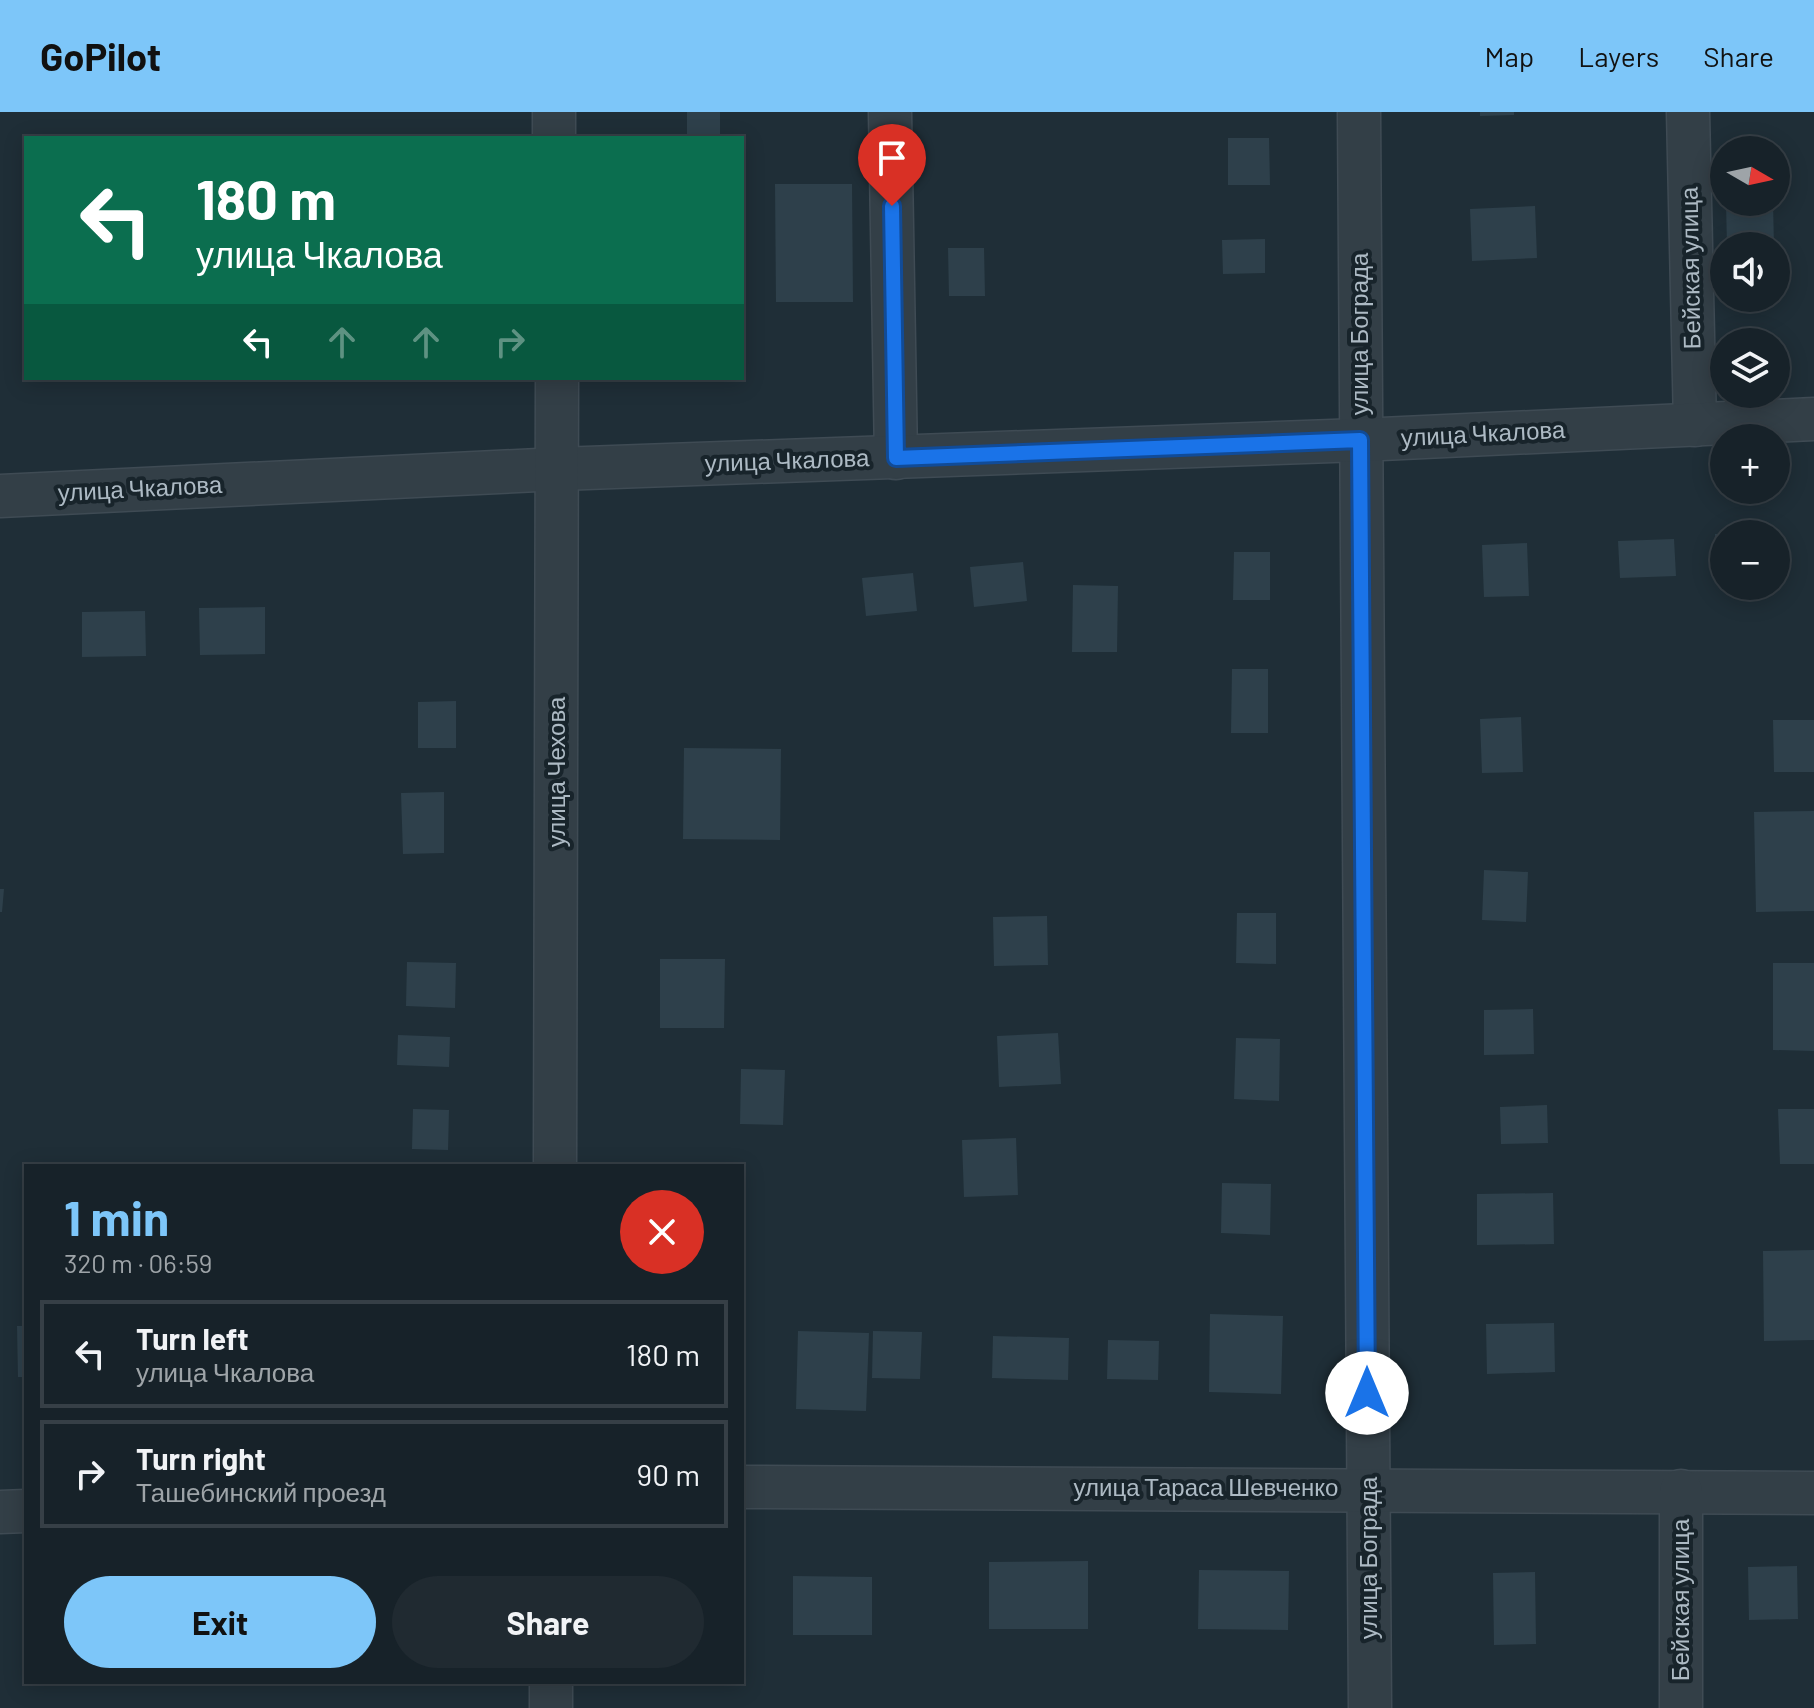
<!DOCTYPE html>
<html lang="en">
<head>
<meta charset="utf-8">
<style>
  :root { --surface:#172229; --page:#202a31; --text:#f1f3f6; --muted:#9ea4a8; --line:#363f46; --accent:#7dc6f9 }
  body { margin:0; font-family:Barlow,sans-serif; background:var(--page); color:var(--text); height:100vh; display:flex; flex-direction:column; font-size:30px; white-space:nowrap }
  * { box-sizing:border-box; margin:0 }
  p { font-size:26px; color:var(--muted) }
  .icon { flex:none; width:44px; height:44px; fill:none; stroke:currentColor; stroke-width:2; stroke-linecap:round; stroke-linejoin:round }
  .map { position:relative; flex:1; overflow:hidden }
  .side { position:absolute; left:24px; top:1052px; width:720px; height:520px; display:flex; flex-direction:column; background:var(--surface); border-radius:0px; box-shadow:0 4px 20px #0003,0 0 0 2px var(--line) }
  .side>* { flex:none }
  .banner { position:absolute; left:24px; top:24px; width:720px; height:244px; border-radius:0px; box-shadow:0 4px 20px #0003,0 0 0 2px var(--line); background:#0b6e4f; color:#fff; overflow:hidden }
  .needle { width:52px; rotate:99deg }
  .tools { position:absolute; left:1710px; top:24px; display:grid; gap:16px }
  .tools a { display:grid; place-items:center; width:80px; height:80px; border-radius:50%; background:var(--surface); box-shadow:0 4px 20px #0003,0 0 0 2px var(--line); font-size:40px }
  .pin { position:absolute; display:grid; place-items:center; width:68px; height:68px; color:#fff; margin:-82px -34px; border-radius:50% 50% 50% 0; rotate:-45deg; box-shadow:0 0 8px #0007 }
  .pin .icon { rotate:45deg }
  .me { position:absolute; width:88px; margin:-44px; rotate:0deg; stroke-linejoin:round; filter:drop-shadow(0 0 6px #0008) }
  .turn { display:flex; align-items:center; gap:28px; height:168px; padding:0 40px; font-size:36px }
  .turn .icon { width:104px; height:104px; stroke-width:2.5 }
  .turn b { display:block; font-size:56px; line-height:68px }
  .lanes { display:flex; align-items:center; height:76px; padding:0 40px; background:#0003; justify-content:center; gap:40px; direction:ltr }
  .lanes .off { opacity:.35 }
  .round { display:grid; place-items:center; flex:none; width:84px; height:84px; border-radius:42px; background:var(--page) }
  .summary { display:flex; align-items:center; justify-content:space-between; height:136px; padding:0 40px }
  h1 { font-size:48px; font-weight:700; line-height:60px; color:var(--accent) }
  .action { display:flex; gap:16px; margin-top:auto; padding:16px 40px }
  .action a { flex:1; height:92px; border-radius:48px; background:var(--accent); color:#111; font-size:32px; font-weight:700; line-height:92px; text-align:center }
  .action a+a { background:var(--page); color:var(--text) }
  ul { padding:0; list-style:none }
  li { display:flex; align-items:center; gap:24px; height:108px; margin:0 16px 12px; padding:0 24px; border:4px solid var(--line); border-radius:0px }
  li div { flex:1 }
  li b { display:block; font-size:30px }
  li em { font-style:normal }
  header { display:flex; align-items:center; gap:48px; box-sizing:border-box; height:112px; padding:0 40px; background:var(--accent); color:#111 }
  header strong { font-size:38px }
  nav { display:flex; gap:44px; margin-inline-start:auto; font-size:28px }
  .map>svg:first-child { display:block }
  .building { fill:#2e404b }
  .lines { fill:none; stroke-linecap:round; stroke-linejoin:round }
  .street-casing { stroke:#3f4b54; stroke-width:45 }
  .street { stroke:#333f47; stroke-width:42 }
  .route-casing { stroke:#114b97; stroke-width:20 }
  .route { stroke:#1a73e8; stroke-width:14 }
  .labels { text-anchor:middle; stroke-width:8; stroke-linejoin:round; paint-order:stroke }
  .street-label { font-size:24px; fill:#adbac4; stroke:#18242b }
</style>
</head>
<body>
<header>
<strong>GoPilot</strong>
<nav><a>Map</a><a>Layers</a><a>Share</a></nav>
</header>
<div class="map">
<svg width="1814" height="1596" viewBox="0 0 1814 1596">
  <rect width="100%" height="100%" fill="#1f2e37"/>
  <g class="building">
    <rect x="687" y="0" width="33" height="26"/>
    <path d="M1480 0H1514V3L1480 4Z"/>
    <path d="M1228 26H1269L1270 73H1228Z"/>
    <path d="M775 72H852L853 190H776Z"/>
    <path d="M1773 90 1774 134H1727L1726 91Z"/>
    <path d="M1535 94 1537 146 1472 149 1470 97Z"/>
    <path d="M1265 127V161L1223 162 1222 128Z"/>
    <path d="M948 136H984L985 184H949Z"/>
    <path d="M1715 422H1724V470H1717Z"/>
    <path d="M1674 427 1676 464 1620 466 1618 429Z"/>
    <path d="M1527 431 1529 484 1484 485 1482 433Z"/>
    <path d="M1234 440H1270V488H1233Z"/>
    <path d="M1023 450 1027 489 974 495 970 455Z"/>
    <path d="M913 461 917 499 866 504 862 466Z"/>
    <path d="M1073 473 1118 474 1117 540H1072Z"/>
    <path d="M265 495V542L200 543 199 496Z"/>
    <path d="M145 499 146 544 82 545V500Z"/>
    <path d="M1232 557H1268V621H1231Z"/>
    <path d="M456 589V636H418V590Z"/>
    <path d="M1521 605 1523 660 1482 661 1480 607Z"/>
    <path d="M1773 608H1814V660H1774Z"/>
    <path d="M684 636 781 637 780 728 683 727Z"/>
    <path d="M444 680V741L403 742 401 681Z"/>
    <path d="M1814 699V799L1756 800 1754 700Z"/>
    <path d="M1484 758 1528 760 1526 810 1482 808Z"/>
    <path d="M0 777H4L2 800H0Z"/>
    <path d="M1237 801H1276V852L1236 851Z"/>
    <path d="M1047 804 1048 853 994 854 993 805Z"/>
    <path d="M660 847H725L724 916H660Z"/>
    <path d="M407 850 456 851 455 896 406 894Z"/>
    <path d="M1773 851H1814V939L1773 938Z"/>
    <path d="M1533 897 1534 942 1484 943V898Z"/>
    <path d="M1058 921 1061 972 999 975 997 924Z"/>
    <path d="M398 923 450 925 449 955 397 953Z"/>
    <path d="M1236 926 1280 927 1279 989 1234 987Z"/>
    <path d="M741 957 785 958 783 1013 740 1012Z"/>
    <path d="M1547 993 1548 1031 1501 1032 1500 995Z"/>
    <path d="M413 997 449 998 448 1038 412 1037Z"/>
    <path d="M1778 997H1814V1052H1780Z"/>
    <path d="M1016 1026 1018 1083 964 1085 962 1028Z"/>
    <path d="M1222 1071 1271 1072 1270 1123 1221 1121Z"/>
    <path d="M1553 1081 1554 1132 1477 1133V1082Z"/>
    <path d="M1814 1138V1228L1764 1229 1763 1139Z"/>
    <path d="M1210 1202 1283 1204 1281 1282 1209 1280Z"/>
    <path d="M1554 1211 1555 1260 1487 1262 1486 1212Z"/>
    <path d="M17 1214H26V1265H18Z"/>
    <path d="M798 1219 869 1221 866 1299 796 1297Z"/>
    <path d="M873 1219 922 1220 920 1267 872 1266Z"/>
    <path d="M993 1224 1069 1226 1068 1268 992 1266Z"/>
    <path d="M1108 1228 1159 1229 1158 1268 1107 1267Z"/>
    <path d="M742 1237H746L745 1283H742Z"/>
    <path d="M1088 1449V1517H989V1450Z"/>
    <path d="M1797 1454 1798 1507 1749 1508 1748 1455Z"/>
    <path d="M1199 1458 1289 1459 1288 1518 1198 1517Z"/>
    <path d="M1535 1460 1536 1532 1494 1533 1493 1461Z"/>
    <path d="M793 1464 872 1465V1523H793Z"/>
  </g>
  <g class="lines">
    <defs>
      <g id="street">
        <path d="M554 0V26"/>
        <path d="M890 0 896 346"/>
        <path d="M1359 0 1370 1596"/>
        <path d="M1688 0 1695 313"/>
        <path d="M0 384 559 357 1360 328 1814 307"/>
        <path d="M555 1054 557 266"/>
        <path d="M742 1375 1814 1381"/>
        <path d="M0 1400 26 1399"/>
        <path d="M551 1596V1570"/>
        <path d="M1681 1596V1379"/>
      </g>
    </defs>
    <use href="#street" class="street-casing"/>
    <use href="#street" class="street"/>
  </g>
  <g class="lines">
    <defs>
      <path id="route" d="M892 94 896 346 1360 328 1367 1281"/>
    </defs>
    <use href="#route" class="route-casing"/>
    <use href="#route" class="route"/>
  </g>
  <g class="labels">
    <g class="street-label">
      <text transform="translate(1691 156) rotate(-91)" y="8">Бейская улица</text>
      <text transform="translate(1360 222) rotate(-90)" y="8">улица Бограда</text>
      <text transform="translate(1483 322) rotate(-3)" y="8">улица Чкалова</text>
      <text transform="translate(787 349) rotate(-2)" y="8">улица Чкалова</text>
      <text transform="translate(140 377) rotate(-3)" y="8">улица Чкалова</text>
      <text transform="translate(557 660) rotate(-90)" y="8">улица Чехова</text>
      <text x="1206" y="1384">улица Тараса Шевченко</text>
      <text transform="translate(1369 1446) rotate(-90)" y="8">улица Бограда</text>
      <text transform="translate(1681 1488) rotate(-90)" y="8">Бейская улица</text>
    </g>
  </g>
</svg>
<div class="tools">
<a><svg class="needle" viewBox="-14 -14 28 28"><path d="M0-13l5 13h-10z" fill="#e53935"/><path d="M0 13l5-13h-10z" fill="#9ea4a8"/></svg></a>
<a><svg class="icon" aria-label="sound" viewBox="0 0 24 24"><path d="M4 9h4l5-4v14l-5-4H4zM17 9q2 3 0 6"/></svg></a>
<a><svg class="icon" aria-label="layers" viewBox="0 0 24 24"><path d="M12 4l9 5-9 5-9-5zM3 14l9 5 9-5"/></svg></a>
<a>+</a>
<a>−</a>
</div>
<div class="pin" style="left:892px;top:94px;background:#d93025"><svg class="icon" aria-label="arrive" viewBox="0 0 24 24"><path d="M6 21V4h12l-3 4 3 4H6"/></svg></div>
<svg class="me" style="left:1367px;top:1281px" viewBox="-20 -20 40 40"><circle r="19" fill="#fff"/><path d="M0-13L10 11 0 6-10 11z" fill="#1a73e8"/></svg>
<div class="banner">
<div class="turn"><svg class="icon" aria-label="left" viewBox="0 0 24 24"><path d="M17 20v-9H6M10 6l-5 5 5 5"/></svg><div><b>180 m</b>улица Чкалова</div></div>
<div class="lanes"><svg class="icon" aria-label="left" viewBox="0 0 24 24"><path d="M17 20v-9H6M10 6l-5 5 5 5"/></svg><svg class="icon off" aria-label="ahead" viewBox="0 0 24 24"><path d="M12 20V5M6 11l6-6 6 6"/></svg><svg class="icon off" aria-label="ahead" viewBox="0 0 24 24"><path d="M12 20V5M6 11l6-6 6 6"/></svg><svg class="icon off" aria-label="right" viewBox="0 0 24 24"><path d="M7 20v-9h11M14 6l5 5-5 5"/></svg></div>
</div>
<section class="side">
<div class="summary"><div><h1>1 min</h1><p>320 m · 06:59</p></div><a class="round" style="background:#d93025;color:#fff"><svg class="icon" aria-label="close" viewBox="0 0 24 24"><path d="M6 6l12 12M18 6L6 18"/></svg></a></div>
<ul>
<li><svg class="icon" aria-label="left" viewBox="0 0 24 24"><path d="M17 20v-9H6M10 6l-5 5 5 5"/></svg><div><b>Turn left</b><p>улица Чкалова</p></div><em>180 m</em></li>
<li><svg class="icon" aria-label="right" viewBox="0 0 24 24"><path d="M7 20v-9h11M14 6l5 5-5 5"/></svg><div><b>Turn right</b><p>Ташебинский проезд</p></div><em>90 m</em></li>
</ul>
<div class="action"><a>Exit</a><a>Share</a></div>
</section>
</div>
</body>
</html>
